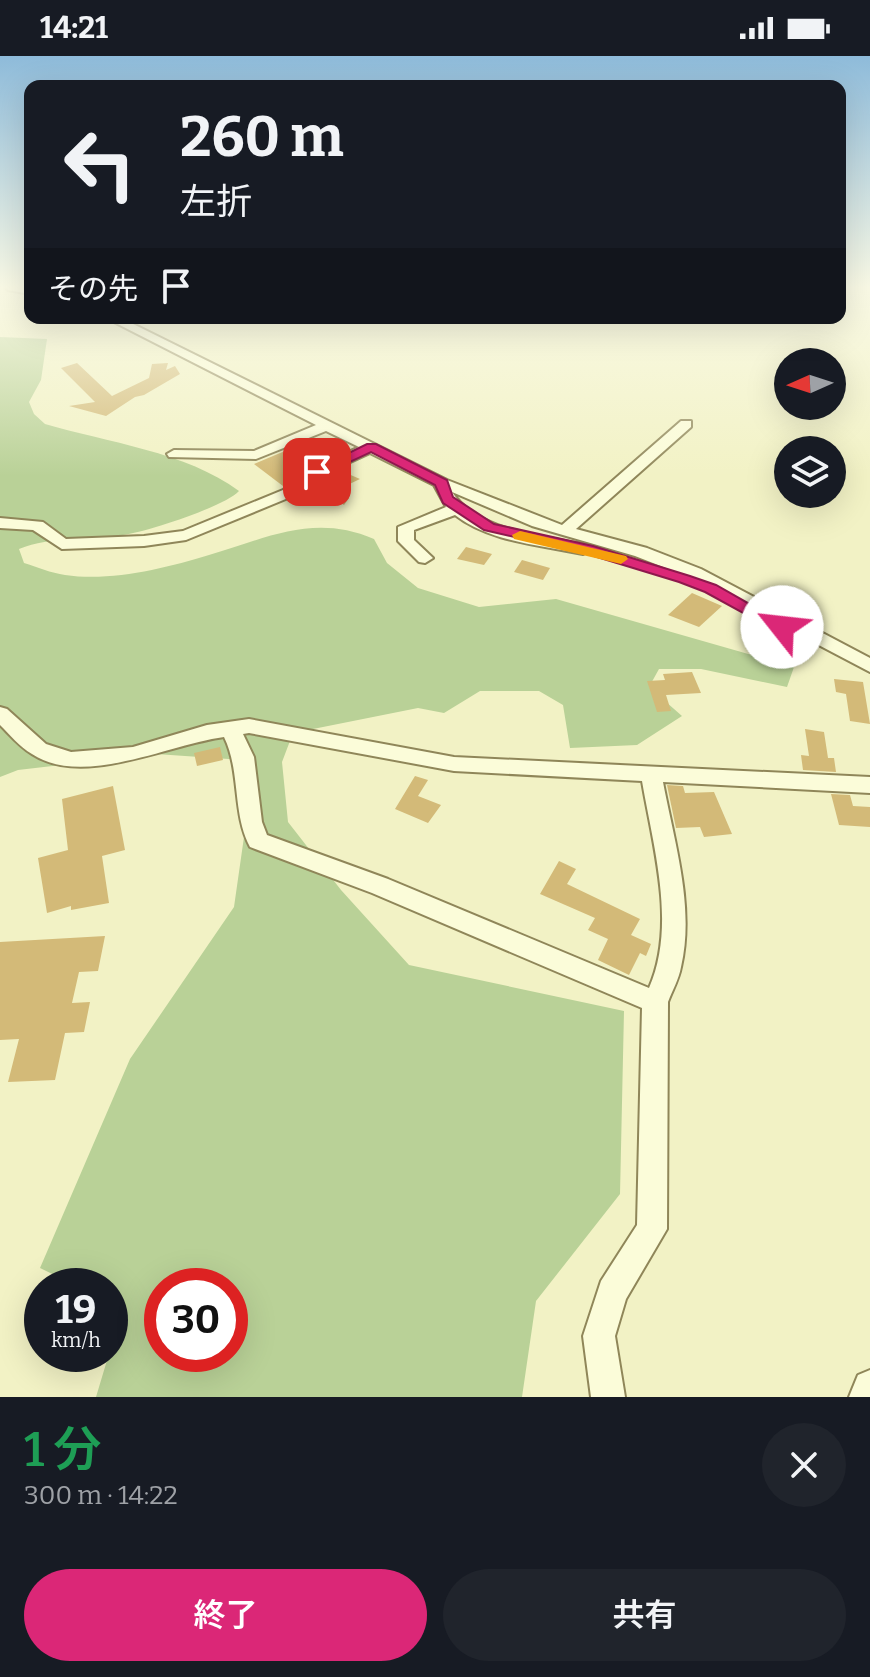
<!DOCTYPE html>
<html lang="ja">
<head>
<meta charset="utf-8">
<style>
  :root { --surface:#171b24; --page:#20242c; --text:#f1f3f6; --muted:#9ea1a6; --accent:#db2777 }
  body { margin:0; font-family:Bitter,"Noto Sans JP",serif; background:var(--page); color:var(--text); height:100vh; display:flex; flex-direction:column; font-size:30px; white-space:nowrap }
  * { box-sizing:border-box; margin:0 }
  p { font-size:26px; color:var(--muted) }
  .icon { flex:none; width:44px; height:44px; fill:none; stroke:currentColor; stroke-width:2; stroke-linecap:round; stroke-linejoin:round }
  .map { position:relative; height:1341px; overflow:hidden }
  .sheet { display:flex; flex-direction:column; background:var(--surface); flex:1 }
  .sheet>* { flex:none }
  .guide { position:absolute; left:24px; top:24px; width:822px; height:244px; border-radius:16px; box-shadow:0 8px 32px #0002; background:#171b24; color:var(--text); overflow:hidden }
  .needle { width:52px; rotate:267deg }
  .buttons { position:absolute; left:774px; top:292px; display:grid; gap:16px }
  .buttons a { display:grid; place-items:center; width:72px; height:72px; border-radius:50%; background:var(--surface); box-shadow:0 8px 32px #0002; font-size:40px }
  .speed { position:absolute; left:24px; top:1212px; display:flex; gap:16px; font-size:40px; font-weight:700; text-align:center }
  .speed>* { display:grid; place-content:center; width:104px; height:104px; border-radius:50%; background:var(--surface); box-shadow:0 8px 32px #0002; line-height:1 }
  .speed small { font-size:20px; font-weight:400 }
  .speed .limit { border:12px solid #d22; background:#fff; color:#111 }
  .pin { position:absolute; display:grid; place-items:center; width:68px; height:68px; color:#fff; margin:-34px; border-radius:16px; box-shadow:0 4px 12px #0006 }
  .me { position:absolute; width:88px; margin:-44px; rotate:299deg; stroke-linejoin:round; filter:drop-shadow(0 0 6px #0008) }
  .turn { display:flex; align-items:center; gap:28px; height:168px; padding:0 24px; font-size:36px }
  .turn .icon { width:104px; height:104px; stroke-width:2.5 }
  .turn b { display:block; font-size:56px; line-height:68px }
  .then { display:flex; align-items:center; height:76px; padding:0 24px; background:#0003; gap:16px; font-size:30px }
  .round { display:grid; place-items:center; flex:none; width:84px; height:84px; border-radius:42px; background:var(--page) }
  .headline { display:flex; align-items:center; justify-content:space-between; height:136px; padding:0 24px }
  h1 { font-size:48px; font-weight:600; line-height:60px; color:#1e9e55 }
  .primary-button { display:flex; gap:16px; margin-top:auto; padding:16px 24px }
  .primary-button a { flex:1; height:92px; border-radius:48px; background:var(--accent); color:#fff; font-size:32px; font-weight:600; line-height:92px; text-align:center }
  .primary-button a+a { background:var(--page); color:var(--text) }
  .status { display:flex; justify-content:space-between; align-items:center; height:56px; padding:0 40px; background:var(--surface); direction:ltr }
  .status svg { height:22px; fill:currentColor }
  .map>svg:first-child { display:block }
  .green { fill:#b9d197; fill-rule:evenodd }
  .building { fill:#d3ba78 }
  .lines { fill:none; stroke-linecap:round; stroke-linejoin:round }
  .minor-casing { stroke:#8f8659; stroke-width:4 }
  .minor { fill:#fbfcd9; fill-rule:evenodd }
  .route { fill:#db2777; stroke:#8e194d; stroke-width:2 }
  .slow { fill:#f59e0b }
</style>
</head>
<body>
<div class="status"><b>14:21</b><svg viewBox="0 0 49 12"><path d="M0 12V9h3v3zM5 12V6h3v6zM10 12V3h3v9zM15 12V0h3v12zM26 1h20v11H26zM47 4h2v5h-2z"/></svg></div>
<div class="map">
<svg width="870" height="1341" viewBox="0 0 870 1341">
  <rect width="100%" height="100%" fill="#f2f2c5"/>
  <path class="green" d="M0 281 47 283 41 324 29 346 34 358 45 368C106 386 187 396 239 435 224 451 146 476 123 479 88 484 52 480 19 493L24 507C37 511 51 517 65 519 111 526 166 512 209 499 267 482 314 457 374 483L387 507 418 532 479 551 556 543 794 611 787 631 701 613H659L649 631 682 660 637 689 570 692 563 649 539 635H480L444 657 418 652 293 677 282 706 288 766 341 834 409 909 624 955 620 1138 536 1245 522 1341H96L114 1281 110 1269V1230H77L40 1212 130 1003 234 851 249 746 243 704 156 698 18 714 0 721ZM162 1230H230V1298H162Z"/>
  <g class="building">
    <path d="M77 307 112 340 149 322 152 308 168 307 166 314 175 310 180 318 144 339 135 341 106 360 69 350 95 346 61 312Z"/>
    <path d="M292 392 312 410 283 430 254 408Z"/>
    <path d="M339 414 360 423 339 433 349 442 344 449 314 428Z"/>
    <path d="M466 491 492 498 484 509 457 503Z"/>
    <path d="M522 504 550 512 543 524 514 516Z"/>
    <path d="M692 537 722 550 699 571 668 559Z"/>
    <path d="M692 616 701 637 666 639 671 655 657 656 647 625 665 624 663 618Z"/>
    <path d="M834 623 863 626 870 668 850 665 846 638 836 636Z"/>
    <path d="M805 673 824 676 828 702H834L836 716 803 714 801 699 809 700Z"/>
    <path d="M220 691 223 704 197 710 194 697Z"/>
    <path d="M415 720 428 724 418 740 441 749 428 767 395 753Z"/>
    <path d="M667 729 683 730 685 737 714 736 732 778 704 781 700 771 676 772Z"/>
    <path d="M113 730 125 794 102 800 109 847 71 854V850L47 857 38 802 68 794 62 743Z"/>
    <path d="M831 738 850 739 853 750 870 751V771L839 769Z"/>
    <path d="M559 805 576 813 567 828 640 863 631 879 651 888 646 900 640 897 629 919 598 904 608 883 588 874 595 862 540 838Z"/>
    <path d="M105 880 98 915 79 916 72 947 90 946 84 976 65 977 55 1024 8 1026 19 983 0 984V886Z"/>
  </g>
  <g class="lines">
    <defs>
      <g id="minor">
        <path d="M6 232H30V238L8 234Z"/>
        <path d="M106 262H121L447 424 562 469 681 365H691V371L576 473 647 492 701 513 870 602V616L689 521 635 500 532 470 452 436C479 477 545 479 589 490L591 493 583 498C542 489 489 486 455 459L414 474V484L433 502 425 507 419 506 398 485V471L446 451 434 429 370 397 322 419 293 440 186 484 144 490 62 493 33 474 0 472V462L43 466 66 483 144 480 183 475 283 434 312 413 359 391 326 375 256 403 169 401 167 398 174 394 254 395 316 369Z"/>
        <path d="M0 651 7 653 46 688 71 696 133 691 207 669 249 663 454 701 870 721V737L663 726C674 785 695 851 681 911 679 923 672 935 668 946L667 1173 626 1243 615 1280 625 1341H591L583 1280 601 1225 637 1169 642 952 372 837 250 791C232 757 241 716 224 681 170 688 83 732 32 698 20 691 10 679 0 669ZM249 677 454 715 642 725C653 790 677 869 649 932L388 823 267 779 262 766 254 701 243 678Z"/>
        <path d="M870 1314V1341H849L858 1319Z"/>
      </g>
    </defs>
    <use href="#minor" class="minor-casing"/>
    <use href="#minor" class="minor"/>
  </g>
  <linearGradient id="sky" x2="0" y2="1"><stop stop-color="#8ebbda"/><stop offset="0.55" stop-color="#f9f9e5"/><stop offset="1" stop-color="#f9f9e5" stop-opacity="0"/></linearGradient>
  <rect width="870" height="420" fill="url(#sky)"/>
  <path class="route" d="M367 388H376L447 424 453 441 494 468 593 490 690 520 716 529 790 571 782 576 776 575 705 536 679 526 584 497 484 474 443 447 435 429 371 396 322 419 310 416Z"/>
  <path class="slow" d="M520 475 626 500 628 503 621 508 514 483 512 479Z"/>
</svg>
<div class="buttons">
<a><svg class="needle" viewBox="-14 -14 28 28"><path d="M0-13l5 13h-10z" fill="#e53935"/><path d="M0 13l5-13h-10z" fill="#9ea1a6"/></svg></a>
<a><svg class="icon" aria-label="layers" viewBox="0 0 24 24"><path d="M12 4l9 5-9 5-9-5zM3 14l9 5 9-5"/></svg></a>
</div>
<div class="speed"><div>19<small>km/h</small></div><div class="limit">30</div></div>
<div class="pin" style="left:317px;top:416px;background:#d93025"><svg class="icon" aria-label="arrive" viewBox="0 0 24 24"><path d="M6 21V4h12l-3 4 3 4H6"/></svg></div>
<svg class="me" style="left:782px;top:571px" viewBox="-20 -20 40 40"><circle r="19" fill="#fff"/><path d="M0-13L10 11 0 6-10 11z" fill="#db2777"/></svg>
<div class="guide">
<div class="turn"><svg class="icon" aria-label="left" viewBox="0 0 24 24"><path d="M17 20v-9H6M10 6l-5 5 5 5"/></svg><div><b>260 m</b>左折</div></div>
<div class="then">その先<svg class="icon" aria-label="arrive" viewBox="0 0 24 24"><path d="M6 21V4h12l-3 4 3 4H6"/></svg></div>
</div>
</div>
<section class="sheet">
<div class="headline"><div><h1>1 分</h1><p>300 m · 14:22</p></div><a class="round"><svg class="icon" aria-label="close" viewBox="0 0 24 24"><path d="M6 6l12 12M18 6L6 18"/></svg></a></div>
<div class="primary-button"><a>終了</a><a>共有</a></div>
</section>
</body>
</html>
